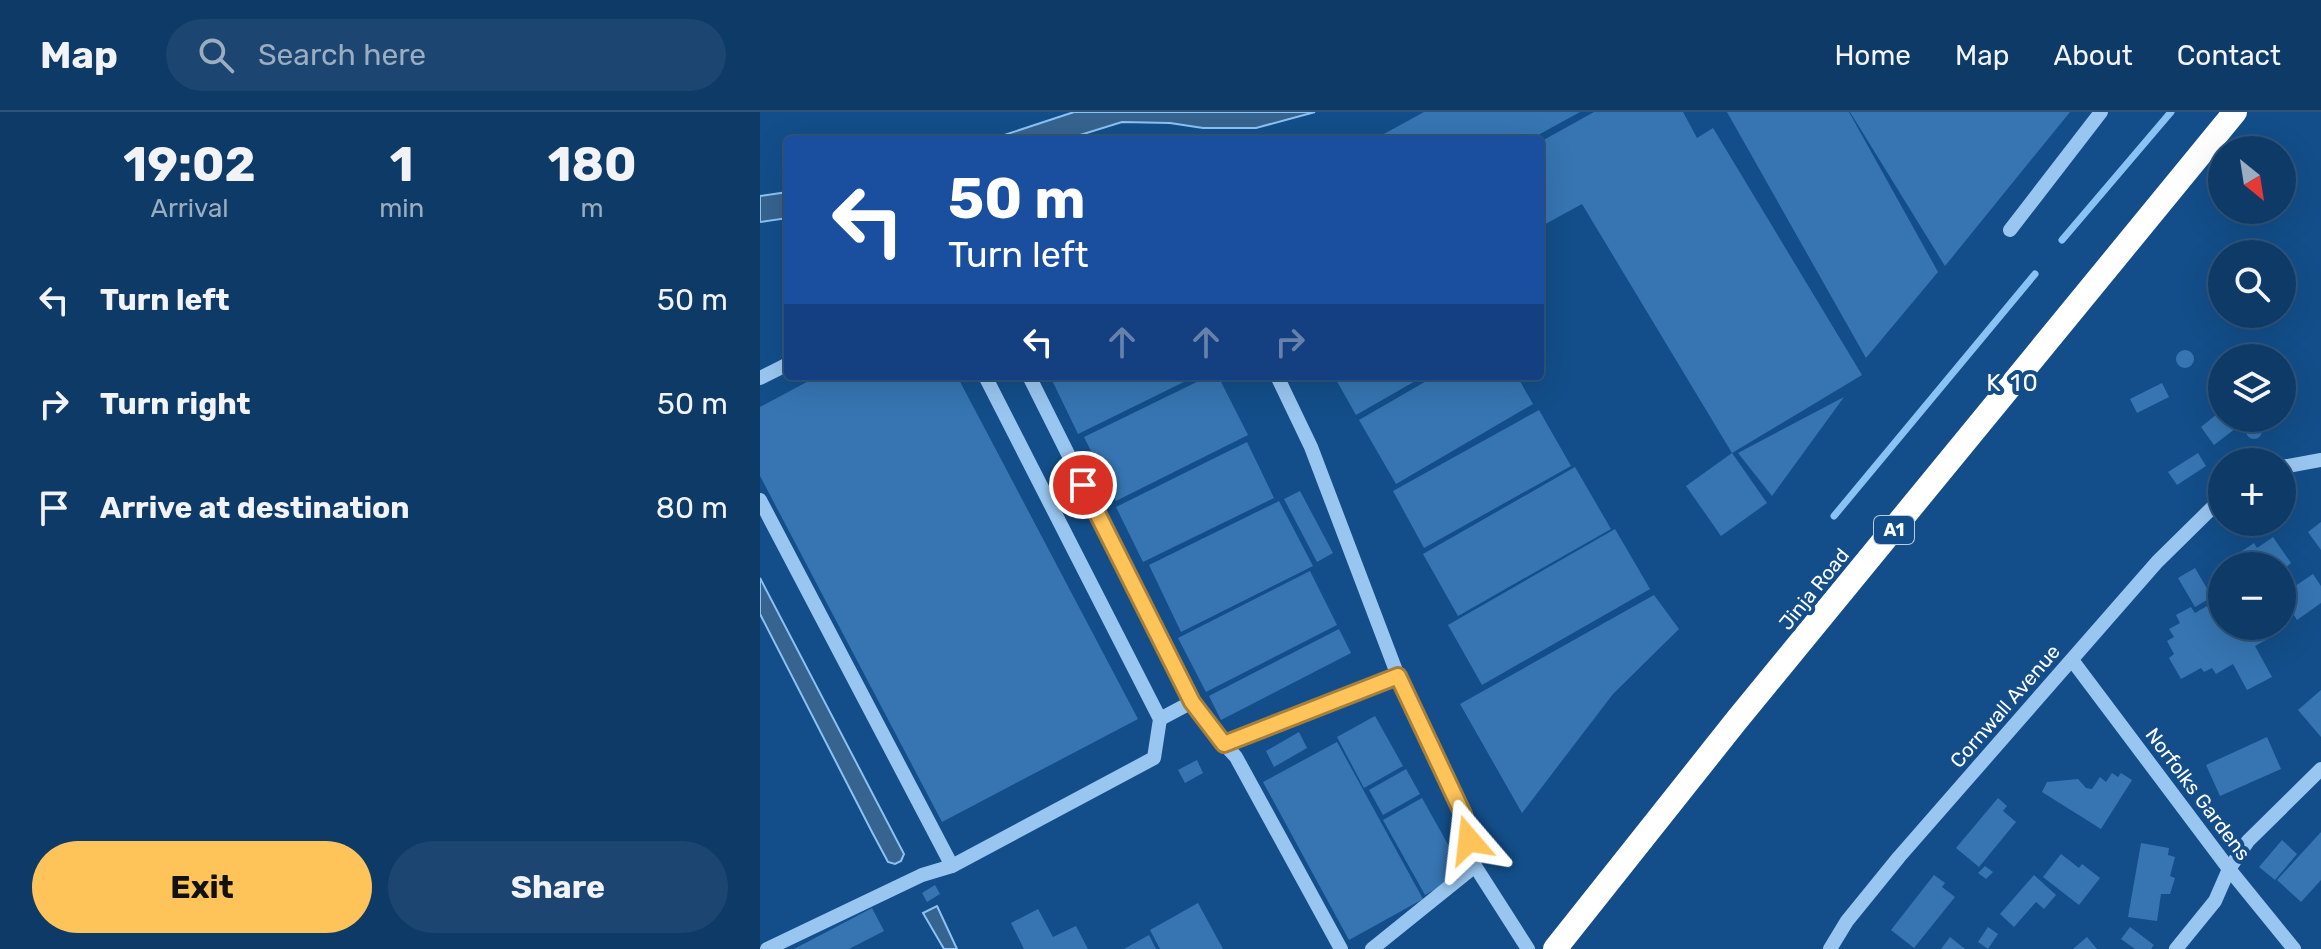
<!DOCTYPE html>
<html lang="en">
<head>
<meta charset="utf-8">
<style>
  :root { --surface:#0e3a68; --page:#1c4571; --text:#f1f3f6; --muted:#9badc0; --line:#2e547c; --accent:#ffc459 }
  body { margin:0; font-family:Rubik,sans-serif; background:var(--page); color:var(--text); height:100vh; display:flex; flex-direction:column; font-size:30px; white-space:nowrap }
  * { box-sizing:border-box; margin:0 }
  p { font-size:26px; color:var(--muted) }
  .icon { flex:none; width:44px; height:44px; fill:none; stroke:currentColor; stroke-width:2; stroke-linecap:round; stroke-linejoin:round }
  .map { position:relative; flex:1; overflow:hidden }
  .sheet { display:flex; flex-direction:column; background:var(--surface); width:760px }
  .sheet>* { flex:none }
  .top-card { position:absolute; left:24px; top:24px; width:760px; height:244px; border-radius:8px; box-shadow:0 8px 32px #0002,0 0 0 2px var(--line); background:#1a4fa0; color:#fff; overflow:hidden }
  .needle { width:52px; rotate:150deg }
  .tools { position:absolute; left:1448px; top:24px; display:grid; gap:16px }
  .tools a { display:grid; place-items:center; width:88px; height:88px; border-radius:50%; background:var(--surface); box-shadow:0 8px 32px #0002,0 0 0 2px var(--line); font-size:40px }
  .pin { position:absolute; display:grid; place-items:center; width:68px; height:68px; color:#fff; margin:-34px; border:4px solid #fff; border-radius:50%; box-shadow:0 2px 8px #0007 }
  .me { position:absolute; width:88px; margin:-44px; rotate:343deg; stroke-linejoin:round; filter:drop-shadow(0 0 6px #0008) }
  .turn { display:flex; align-items:center; gap:28px; height:168px; padding:0 32px; font-size:36px }
  .turn .icon { width:104px; height:104px; stroke-width:2.5 }
  .turn b { display:block; font-size:56px; line-height:68px }
  .lanes { display:flex; align-items:center; height:76px; padding:0 32px; background:#0003; justify-content:center; gap:40px; direction:ltr }
  .lanes .off { opacity:.35 }
  .eta { display:flex; justify-content:space-evenly; align-items:center; height:136px; text-align:center }
  .eta b { font-size:48px; font-weight:700; line-height:56px }
  .primary-button { display:flex; gap:16px; margin-top:auto; padding:16px 32px }
  .primary-button a { flex:1; height:92px; border-radius:48px; background:var(--accent); color:#111; font-size:32px; font-weight:700; line-height:92px; text-align:center }
  .primary-button a+a { background:var(--page); color:var(--text) }
  ul { padding:0; list-style:none }
  li { display:flex; align-items:center; gap:24px; height:104px; padding:0 32px }
  li div { flex:1 }
  li b { display:block; font-size:30px }
  li em { font-style:normal }
  header { display:flex; align-items:center; gap:48px; box-sizing:border-box; height:112px; padding:0 40px; background:var(--surface); border-bottom:2px solid var(--line) }
  header strong { font-size:38px }
  nav { display:flex; gap:44px; margin-inline-start:auto; font-size:28px }
  .search { width:560px; height:72px; background:var(--page); display:flex; align-items:center; gap:20px; box-sizing:border-box; padding:0 28px; border-radius:44px; color:var(--muted); font-size:30px }
  main { display:flex; flex:1; min-height:0 }
  .map>svg:first-child { display:block }
  .water { fill:#36638f; stroke:#8bc2f4; stroke-width:2 }
  .lines { fill:none; stroke-linecap:round; stroke-linejoin:round }
  .stream { stroke:#8bc2f4; stroke-width:7 }
  .building { fill:#3675b2 }
  .minor { stroke:#99c6f0; stroke-width:14 }
  .highway { stroke:#fff; stroke-width:24 }
  .route-casing { stroke:#a67f3a; stroke-width:20 }
  .route { stroke:#ffc459; stroke-width:14 }
  .labels { text-anchor:middle; stroke-width:8; stroke-linejoin:round; paint-order:stroke }
  .shield { fill:#134e8a; stroke:#b8cadc; stroke-width:2 }
  .shield-label { font-size:18px; font-weight:bold; fill:#fff }
  .street-label { font-size:20px; fill:#fff; stroke:#134e8a }
  .quarter-label { font-size:24px; letter-spacing:2px; fill:#fff; stroke:#134e8a }
</style>
</head>
<body>
<header>
<strong>Map</strong>
<div class="search"><svg class="icon" aria-label="search" viewBox="0 0 24 24"><circle cx="10" cy="10" r="6"/><path d="M15 15l6 6"/></svg>Search here</div>
<nav><a>Home</a><a>Map</a><a>About</a><a>Contact</a></nav>
</header>
<main>
<section class="sheet">
<div class="eta">
<div><b>19:02</b><p>Arrival</p></div>
<div><b>1</b><p>min</p></div>
<div><b>180</b><p>m</p></div>
</div>
<ul>
<li><svg class="icon" aria-label="left" viewBox="0 0 24 24"><path d="M17 20v-9H6M10 6l-5 5 5 5"/></svg><div><b>Turn left</b></div><em>50 m</em></li>
<li><svg class="icon" aria-label="right" viewBox="0 0 24 24"><path d="M7 20v-9h11M14 6l5 5-5 5"/></svg><div><b>Turn right</b></div><em>50 m</em></li>
<li><svg class="icon" aria-label="arrive" viewBox="0 0 24 24"><path d="M6 21V4h12l-3 4 3 4H6"/></svg><div><b>Arrive at destination</b></div><em>80 m</em></li>
</ul>
<div class="primary-button"><a>Exit</a><a>Share</a></div>
</section>
<div class="map">
<svg width="1561" height="837" viewBox="0 0 1561 837">
  <rect width="100%" height="100%" fill="#134e8a"/>
  <g class="water">
    <path d="M314 0H555L496 16H443L410 11 362 10 304 28H229Z"/>
    <path d="M28 80V106L0 110V84Z"/>
    <path d="M0 466 144 742 141 749 135 752 128 750 112 720 0 502Z"/>
    <path d="M177 794 197 837H184L163 801Z"/>
  </g>
  <g class="lines">
    <g class="stream">
      <path d="M1302 128 1411 0"/>
      <path d="M1074 404 1275 162"/>
    </g>
  </g>
  <g class="building">
    <path d="M664 0H820L769 28H613Z"/>
    <path d="M834 0H923L937 26 953 16 1102 263 972 341 822 92 780 115V30Z"/>
    <path d="M967 0H1089L1178 160 1106 246Z"/>
    <path d="M1090 0H1310L1185 154Z"/>
    <circle cx="1425" cy="247" r="9"/>
    <path d="M58 264H197L378 607 182 710 0 364V295Z"/>
    <path d="M290 264H436L318 322Z"/>
    <path d="M449 264H458L488 323 356 389 324 325Z"/>
    <path d="M574 264H664L596 303Z"/>
    <path d="M675 264H757L773 292 636 372 599 308Z"/>
    <path d="M1402 271 1409 285 1377 301 1370 287Z"/>
    <path d="M1084 285 1012 384 978 341Z"/>
    <path d="M779 298 811 354 664 436 633 379Z"/>
    <path d="M1462 298V306H1475L1480 313 1454 333 1441 315Z"/>
    <circle cx="1494" cy="319" r="8"/>
    <path d="M487 330 514 386 383 450 356 395Z"/>
    <path d="M972 341 1007 391 961 424 926 374Z"/>
    <path d="M1438 341 1446 354 1417 373 1408 360Z"/>
    <path d="M815 355 851 417 698 504 663 442Z"/>
    <path d="M540 379 573 441 557 450 524 387Z"/>
    <path d="M519 389 553 454 421 520 389 453Z"/>
    <path d="M1561 410V438L1548 420Z"/>
    <path d="M855 417 890 477 722 573 688 513Z"/>
    <path d="M1513 425 1531 451 1525 456 1530 463 1522 468V454H1470L1476 450 1473 445 1494 431 1497 436Z"/>
    <path d="M1435 456 1452 485 1435 495 1418 466Z"/>
    <path d="M550 459 577 513 446 580 418 526Z"/>
    <path d="M1462 459V484L1451 467Z"/>
    <path d="M1553 462 1561 474V491L1537 508 1522 483Z"/>
    <path d="M894 483 919 517 853 582 762 701 700 592Z"/>
    <path d="M1447 494 1456 511 1462 508V514H1516L1520 520 1495 534 1512 565 1487 578 1473 552 1456 562 1452 556 1444 560 1441 556 1421 567 1409 546 1414 542 1407 529 1414 525 1409 517 1420 511 1416 503 1431 495 1435 501Z"/>
    <path d="M579 517 591 541 461 608 449 584Z"/>
    <path d="M1561 578V625L1538 598Z"/>
    <path d="M615 604 643 654 604 676 577 625Z"/>
    <path d="M539 620 547 636 514 655 506 639Z"/>
    <path d="M1507 625 1521 657 1460 684 1446 653Z"/>
    <path d="M577 630 663 787 589 828 503 670Z"/>
    <path d="M437 648 443 661 425 671 418 658Z"/>
    <path d="M646 657 660 682 623 703 609 678Z"/>
    <path d="M1352 661 1358 665 1361 661 1372 668 1341 717 1282 680 1287 670 1318 667 1326 676 1332 677 1340 665 1346 670Z"/>
    <path d="M662 686 704 761 665 783 623 708Z"/>
    <path d="M1238 686 1247 694 1243 699 1256 710 1219 755 1196 736Z"/>
    <path d="M1561 720V768L1541 790 1517 768Z"/>
    <path d="M1522 728 1537 742 1515 768 1499 755Z"/>
    <path d="M1381 731 1409 736 1408 743 1415 745 1410 764 1415 766 1410 782H1401L1397 809 1368 805Z"/>
    <path d="M1301 742 1319 756 1322 752 1340 766 1319 793 1283 765Z"/>
    <path d="M1225 754 1233 760 1226 767 1218 761Z"/>
    <path d="M1174 763 1185 771 1182 775 1195 785 1154 836 1131 818Z"/>
    <path d="M1274 763 1296 783 1284 797 1276 790 1254 815 1240 802Z"/>
    <path d="M175 773 180 782 167 790 162 781Z"/>
    <path d="M438 791 463 837H400L390 818Z"/>
    <path d="M112 796 124 819 89 837H34Z"/>
    <path d="M278 797 293 825 316 814 328 837H264L251 811Z"/>
    <path d="M1228 815 1238 822 1228 837 1218 830Z"/>
    <path d="M1370 815 1394 833 1391 837H1375L1361 827Z"/>
    <path d="M389 823 396 837H364Z"/>
    <path d="M1190 825 1205 837H1181Z"/>
    <path d="M1327 825 1337 837H1313Z"/>
  </g>
  <g class="lines">
    <g class="minor">
      <path d="M1250 118 1341 0"/>
      <path d="M269 264 432 590 446 612 476 645 581 837"/>
      <path d="M517 264 551 335 638 564 703 702 715 754 768 837"/>
      <path d="M0 266 28 252"/>
      <path d="M1522 355 1561 348"/>
      <path d="M0 388 192 754 394 646 400 607 225 264"/>
      <path d="M1312 548 1469 757 1534 837"/>
      <path d="M400 607 432 590"/>
      <path d="M464 632 638 564"/>
      <path d="M7 837 162 763 192 754"/>
      <path d="M612 837 715 754"/>
      <path d="M1070 837 1087 809 1139 745 1397 450 1462 386"/>
      <path d="M1416 837 1455 789 1469 757 1488 729 1561 657"/>
    </g>
    <path class="highway" d="M795 837 976 609 1475 0"/>
  </g>
  <g class="lines">
    <defs>
      <path id="route" d="M323 373 432 590 464 632 638 564 703 702 709 728"/>
    </defs>
    <use href="#route" class="route-casing"/>
    <use href="#route" class="route"/>
  </g>
  <g class="labels">
    <rect class="shield" x="1114" y="404" width="40" height="28" rx="6"/>
    <g class="shield-label">
      <text x="1134" y="424">A1</text>
    </g>
    <g class="street-label">
      <text transform="translate(1054 477) rotate(-51)" y="7">Jinja Road</text>
      <text transform="translate(1245 594) rotate(-49)" y="7">Cornwall Avenue</text>
      <text transform="translate(1438 682) rotate(53)" y="7">Norfolks Gardens</text>
    </g>
    <g class="quarter-label">
      <text x="1253" y="279">K 10</text>
    </g>
  </g>
</svg>
<div class="tools">
<a><svg class="needle" viewBox="-14 -14 28 28"><path d="M0-13l5 13h-10z" fill="#e53935"/><path d="M0 13l5-13h-10z" fill="#9badc0"/></svg></a>
<a><svg class="icon" aria-label="search" viewBox="0 0 24 24"><circle cx="10" cy="10" r="6"/><path d="M15 15l6 6"/></svg></a>
<a><svg class="icon" aria-label="layers" viewBox="0 0 24 24"><path d="M12 4l9 5-9 5-9-5zM3 14l9 5 9-5"/></svg></a>
<a>+</a>
<a>−</a>
</div>
<div class="pin" style="left:323px;top:373px;background:#d93025"><svg class="icon" aria-label="arrive" viewBox="0 0 24 24"><path d="M6 21V4h12l-3 4 3 4H6"/></svg></div>
<svg class="me" style="left:709px;top:728px" viewBox="-20 -20 40 40"><path d="M0-17L14 15 0 8-14 15z" fill="#ffc459" stroke="#fff" stroke-width="4"/></svg>
<div class="top-card">
<div class="turn"><svg class="icon" aria-label="left" viewBox="0 0 24 24"><path d="M17 20v-9H6M10 6l-5 5 5 5"/></svg><div><b>50 m</b>Turn left</div></div>
<div class="lanes"><svg class="icon" aria-label="left" viewBox="0 0 24 24"><path d="M17 20v-9H6M10 6l-5 5 5 5"/></svg><svg class="icon off" aria-label="ahead" viewBox="0 0 24 24"><path d="M12 20V5M6 11l6-6 6 6"/></svg><svg class="icon off" aria-label="ahead" viewBox="0 0 24 24"><path d="M12 20V5M6 11l6-6 6 6"/></svg><svg class="icon off" aria-label="right" viewBox="0 0 24 24"><path d="M7 20v-9h11M14 6l5 5-5 5"/></svg></div>
</div>
</div>
</main>
</body>
</html>
